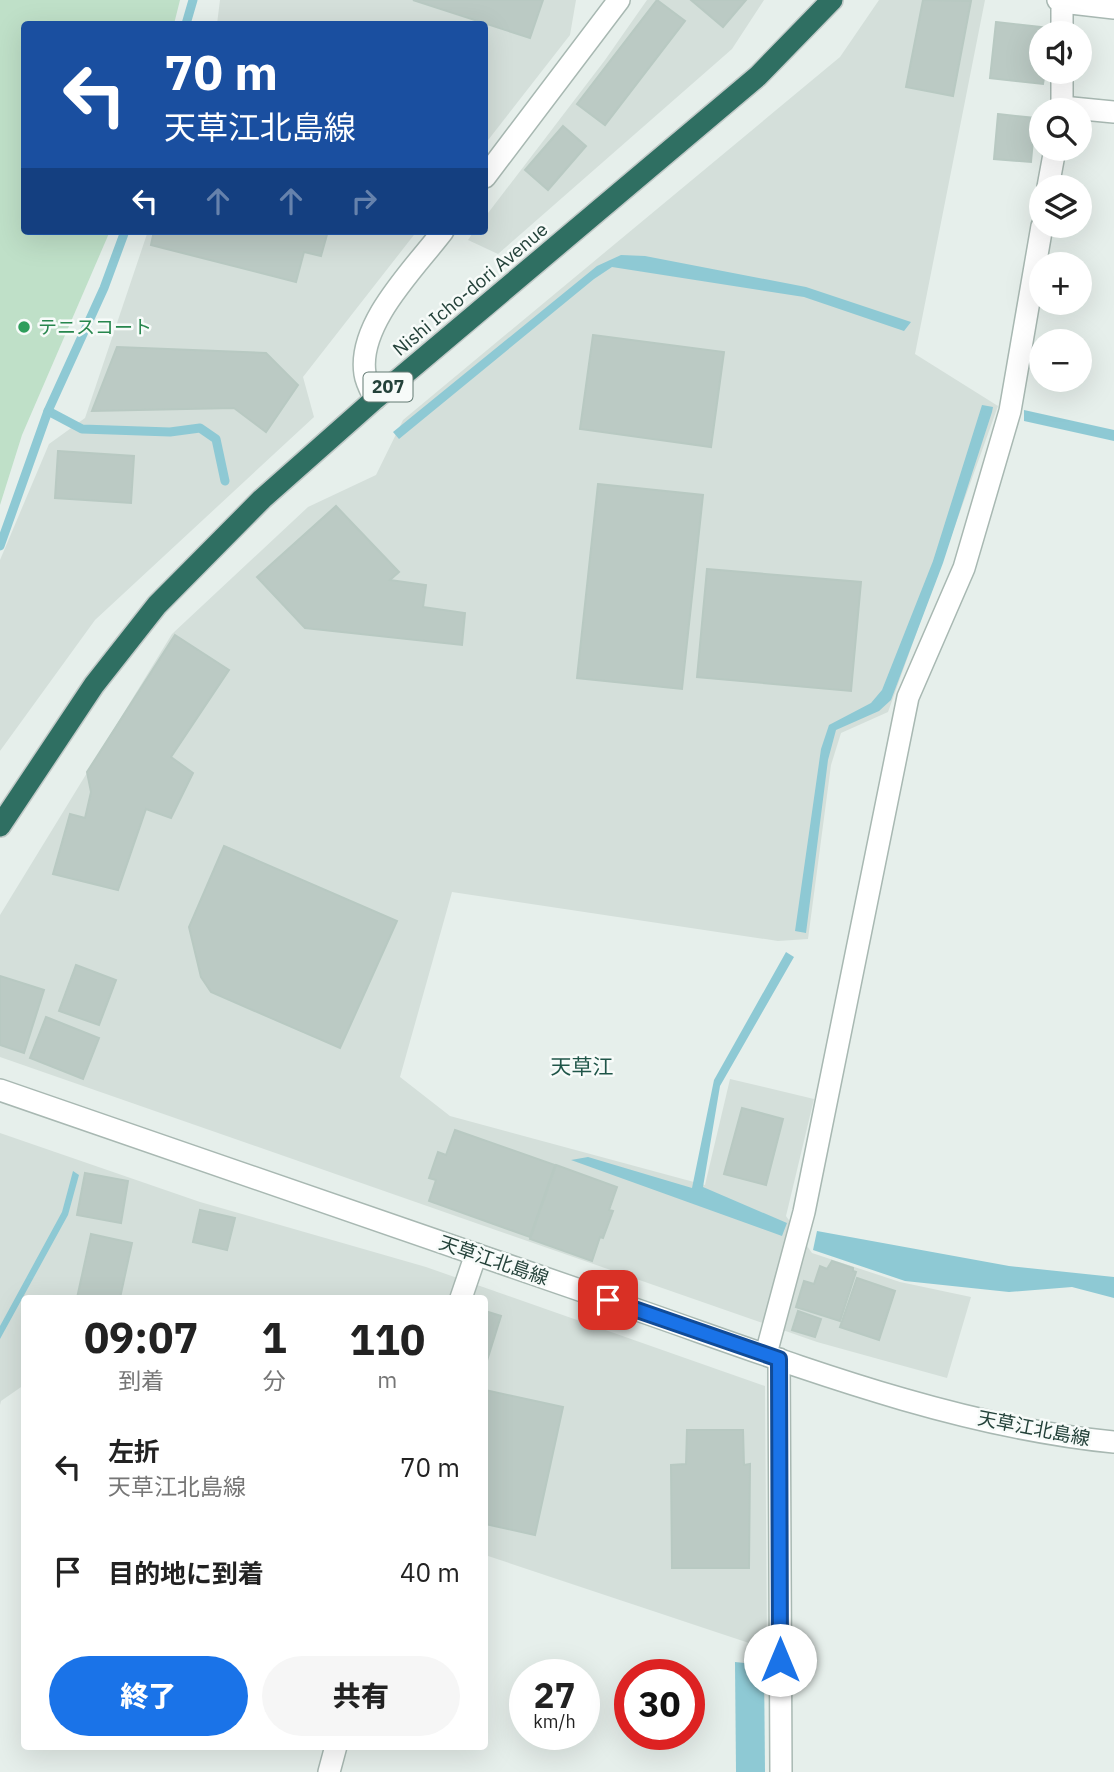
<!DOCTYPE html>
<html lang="ja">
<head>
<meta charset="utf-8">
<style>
  :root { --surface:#fff; --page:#f6f6f6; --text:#222; --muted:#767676; --accent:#1a73e8 }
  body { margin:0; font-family:"IBM Plex Sans","Noto Sans JP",sans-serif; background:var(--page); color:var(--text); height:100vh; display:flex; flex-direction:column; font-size:26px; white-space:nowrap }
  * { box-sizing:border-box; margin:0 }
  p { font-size:23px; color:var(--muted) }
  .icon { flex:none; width:38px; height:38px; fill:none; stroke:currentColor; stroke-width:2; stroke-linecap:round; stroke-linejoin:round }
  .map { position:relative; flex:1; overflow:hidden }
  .side { position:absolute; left:21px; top:1295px; width:467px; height:455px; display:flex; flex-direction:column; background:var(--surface); border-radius:7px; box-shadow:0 7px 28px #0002 }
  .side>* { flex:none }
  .hud { position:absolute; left:21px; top:21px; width:467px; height:214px; border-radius:7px; box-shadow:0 7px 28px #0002; background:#1a4fa0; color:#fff; overflow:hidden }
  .controls { position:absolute; left:1029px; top:21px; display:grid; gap:14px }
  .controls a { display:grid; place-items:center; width:63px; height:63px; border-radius:50%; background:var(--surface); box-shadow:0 7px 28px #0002; font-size:35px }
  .speed { position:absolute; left:509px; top:1659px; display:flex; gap:14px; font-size:35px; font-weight:700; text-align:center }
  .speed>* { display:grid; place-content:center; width:91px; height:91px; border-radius:50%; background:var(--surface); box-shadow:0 7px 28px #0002; line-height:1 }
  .speed small { font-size:18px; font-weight:400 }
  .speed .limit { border:10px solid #d22; background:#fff; color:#111 }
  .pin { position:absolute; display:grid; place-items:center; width:60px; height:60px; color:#fff; margin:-30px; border-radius:14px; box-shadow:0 4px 10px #0006 }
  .me { position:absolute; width:77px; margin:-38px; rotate:0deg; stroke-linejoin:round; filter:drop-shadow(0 0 5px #0008) }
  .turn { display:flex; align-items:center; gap:24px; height:147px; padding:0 28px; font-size:32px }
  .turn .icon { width:91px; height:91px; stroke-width:2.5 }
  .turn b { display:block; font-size:49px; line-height:60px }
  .lanes { display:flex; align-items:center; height:66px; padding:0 28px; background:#0003; justify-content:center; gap:35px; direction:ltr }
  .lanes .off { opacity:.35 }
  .eta { display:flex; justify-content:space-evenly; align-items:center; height:119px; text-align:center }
  .eta b { font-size:42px; font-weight:800; line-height:49px }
  .cta { display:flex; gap:14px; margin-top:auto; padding:14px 28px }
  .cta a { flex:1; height:80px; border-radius:42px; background:var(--accent); color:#fff; font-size:28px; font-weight:800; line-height:80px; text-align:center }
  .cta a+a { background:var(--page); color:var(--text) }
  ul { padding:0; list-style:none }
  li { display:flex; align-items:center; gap:21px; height:105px; padding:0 28px }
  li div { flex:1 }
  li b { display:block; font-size:26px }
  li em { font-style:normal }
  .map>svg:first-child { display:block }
  .built { fill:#d4dfda }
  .green { fill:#bfe0c8 }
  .water { fill:#8ec9d4 }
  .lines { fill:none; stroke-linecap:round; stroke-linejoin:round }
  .stream { stroke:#8ec9d4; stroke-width:9 }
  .building { fill:#bbcac4; stroke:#b8c9c2; stroke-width:2 }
  .minor-casing { stroke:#a8b8b2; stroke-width:24 }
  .highway-casing { stroke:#c2cac8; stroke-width:24 }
  .minor { stroke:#fff; stroke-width:21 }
  .highway { stroke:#2f6f62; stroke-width:21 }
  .route-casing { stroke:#114b97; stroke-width:18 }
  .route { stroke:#1a73e8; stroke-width:12 }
  .leisure-dot { fill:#2e9e5b; stroke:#f7fbf9; stroke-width:2.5 }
  .labels { text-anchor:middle; stroke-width:5; stroke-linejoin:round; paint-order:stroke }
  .shield { fill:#f7fbf9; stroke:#637a73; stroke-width:2 }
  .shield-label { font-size:18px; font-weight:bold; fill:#24423a }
  .street-label { font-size:19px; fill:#24423a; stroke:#f7fbf9 }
  .leisure-label { font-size:19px; fill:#27864d; stroke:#f7fbf9; text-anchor:start }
  .neighbourhood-label { font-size:21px; fill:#1f5548; stroke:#f7fbf9 }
</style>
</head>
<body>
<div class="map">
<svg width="1114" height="1772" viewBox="0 0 1114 1772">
  <rect width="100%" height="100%" fill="#e6efeb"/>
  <g class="built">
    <path d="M220 0H576L570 35 485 144V24H217Z"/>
    <path d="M647 0H764L732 49 498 254 468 240 474 231H485V217L605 60Z"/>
    <path d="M879 0H985L915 354 998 406 888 712 841 733 831 765 808 939 778 941 452 892 400 1077 450 1116 705 1185 730 1079 814 1099 786 1216 812 1253 900 1282 971 1297 947 1378 817 1342 0 1057V915L172 634 308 507 376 475 403 420 840 57Z"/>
    <path d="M148 231H417L303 377 314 417 95 620 0 751V560L49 444 85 418Z"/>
    <path d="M0 1133 200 1202 426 1267 765 1386 767 1649 485 1555V1298H24V1385L1 1401 0 1405Z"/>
  </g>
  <path class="green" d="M0 0H180L174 24H24V231H110L22 435 0 505Z"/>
  <g class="water">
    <path d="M621 255 645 256 806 287 911 322 904 331 804 297 612 267 594 279 399 439 393 432 597 266Z"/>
    <path d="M982 405 993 407 992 412 943 563 891 700 879 711 836 730 828 760 806 933 795 931 821 749 829 725 871 703 882 690 933 561Z"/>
    <path d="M1024 410 1114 430V441L1024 421Z"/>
    <path d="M786 952 794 957 720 1086 703 1187 787 1223 782 1236 571 1160 588 1157 692 1188 714 1080Z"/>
    <path d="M73 1171 79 1175 68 1215 0 1339V1326L62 1212Z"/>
    <path d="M817 1231 1009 1266 1114 1277V1298L1072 1287 1009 1292 905 1281 813 1250Z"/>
    <path d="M735 1662 764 1665 765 1772H736Z"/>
  </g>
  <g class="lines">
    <g class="stream">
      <path d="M186 24 193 0"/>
      <path d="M48 411 82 429 170 432 200 428 216 439 225 481"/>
      <path d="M0 546 48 411 104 288 125 231"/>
    </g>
  </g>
  <g class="building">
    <path d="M413 0H543L530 38Z"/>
    <path d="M657 0 685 21 605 125 577 104Z"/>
    <path d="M691 0H746L723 27Z"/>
    <path d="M923 0 971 1 953 96 906 87Z"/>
    <path d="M996 22 1049 28V33H1041V72H1045L1043 84 990 78Z"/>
    <path d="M998 114 1035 118 1031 162 994 159Z"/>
    <path d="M563 126 586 146 548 190 525 170Z"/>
    <path d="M154 231H328L321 256 304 252 296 282 151 245Z"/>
    <path d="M593 335 724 352 711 447 580 429Z"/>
    <path d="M117 347 266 353 298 385 266 432 234 408 92 411Z"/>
    <path d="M58 451 134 456 131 503 55 498Z"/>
    <path d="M598 484 703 495 682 689 577 678Z"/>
    <path d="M336 506 399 572 390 580 426 585 423 607 465 613 462 645 305 628 257 577Z"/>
    <path d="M707 569 861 582 851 691 697 677Z"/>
    <path d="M175 635 229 670 171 757 193 773 171 818 146 809 118 890 53 874 70 814 85 818 91 792 87 772Z"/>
    <path d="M224 846 397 921 340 1048 211 992 201 977 189 927Z"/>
    <path d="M76 965 116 980 99 1025 59 1011Z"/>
    <path d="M0 976 44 990 24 1053 0 1045Z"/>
    <path d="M46 1017 99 1038 83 1079 30 1058Z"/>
    <path d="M742 1108 783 1119 766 1185 724 1174Z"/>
    <path d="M455 1130 555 1165 530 1237 429 1201 436 1180 429 1178 438 1152 446 1155Z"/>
    <path d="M556 1165 617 1187 609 1210 613 1211 603 1238 600 1237 592 1261 530 1239Z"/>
    <path d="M85 1173 128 1181 121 1223 77 1215Z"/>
    <path d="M200 1210 235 1218 227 1250 193 1242Z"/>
    <path d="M91 1234 132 1243 120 1298H77Z"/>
    <path d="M832 1261 853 1268V1271L856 1272 840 1321 796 1307 804 1281 814 1284 820 1266 827 1269Z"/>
    <path d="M857 1278 895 1291 879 1340 840 1327Z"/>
    <path d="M485 1311 501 1316 485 1367Z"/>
    <path d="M798 1311 821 1319 815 1337 792 1330Z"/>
    <path d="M485 1390 563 1407 535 1535 485 1524Z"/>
    <path d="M687 1430H743L744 1465 750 1464 749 1568H672L671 1465 686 1464Z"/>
  </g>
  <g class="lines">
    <defs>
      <g id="minor">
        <path d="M1058 0 1062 2V33"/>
        <path d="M1062 2 1114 8"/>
        <path d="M1062 107 1114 112"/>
        <path d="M1062 110V72"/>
        <path d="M485 177 619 0"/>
        <path d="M1048 187 1055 149"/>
        <path d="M375 399C371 391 366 382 365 374 357 324 415 268 443 231"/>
        <path d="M0 1090C207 1162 415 1233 623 1305 780 1359 947 1426 1114 1442"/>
        <path d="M461 1298 476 1254"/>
        <path d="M766 1354 804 1212 908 697 964 568 1010 411 1042 226"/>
        <path d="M779 1359 781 1772"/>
        <path d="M329 1772 336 1746"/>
      </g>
      <path id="highway" d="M0 826 94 685 157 605 262 499 375 399 758 76 832 0"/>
    </defs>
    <use href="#minor" class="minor-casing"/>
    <use href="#highway" class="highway-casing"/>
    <use href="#minor" class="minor"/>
    <use href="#highway" class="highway"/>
  </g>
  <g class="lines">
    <defs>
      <path id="route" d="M608 1300 779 1359 780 1660"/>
    </defs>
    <use href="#route" class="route-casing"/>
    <use href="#route" class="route"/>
  </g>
  <circle class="leisure-dot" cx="24" cy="327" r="7"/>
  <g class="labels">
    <rect class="shield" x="363.5" y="372.5" width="49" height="29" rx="5"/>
    <g class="shield-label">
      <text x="388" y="393">207</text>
    </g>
    <g class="street-label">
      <text transform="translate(470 289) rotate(-40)" y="7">Nishi Icho-dori Avenue</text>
      <text transform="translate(494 1260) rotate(19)" y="7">天草江北島線</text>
      <text transform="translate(1034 1428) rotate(11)" y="7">天草江北島線</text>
    </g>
    <g class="leisure-label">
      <text x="38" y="334">テニスコート</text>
    </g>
    <g class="neighbourhood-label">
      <text x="582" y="1074">天草江</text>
    </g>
  </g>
</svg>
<div class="controls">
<a><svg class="icon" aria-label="sound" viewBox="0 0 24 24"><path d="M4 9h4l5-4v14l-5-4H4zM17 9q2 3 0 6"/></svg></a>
<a><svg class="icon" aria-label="search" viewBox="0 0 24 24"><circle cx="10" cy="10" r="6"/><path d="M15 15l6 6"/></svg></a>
<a><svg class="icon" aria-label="layers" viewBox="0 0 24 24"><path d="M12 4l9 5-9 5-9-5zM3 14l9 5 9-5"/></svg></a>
<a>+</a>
<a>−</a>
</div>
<div class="speed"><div>27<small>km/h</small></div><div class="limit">30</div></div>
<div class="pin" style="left:608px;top:1300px;background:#d93025"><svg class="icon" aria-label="arrive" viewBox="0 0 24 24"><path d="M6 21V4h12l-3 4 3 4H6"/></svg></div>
<svg class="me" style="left:780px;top:1660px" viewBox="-20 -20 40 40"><circle r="19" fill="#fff"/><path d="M0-13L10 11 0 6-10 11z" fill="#1a73e8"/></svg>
<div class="hud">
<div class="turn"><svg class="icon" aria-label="left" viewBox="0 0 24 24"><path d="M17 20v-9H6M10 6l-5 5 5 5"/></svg><div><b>70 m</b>天草江北島線</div></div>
<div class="lanes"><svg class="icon" aria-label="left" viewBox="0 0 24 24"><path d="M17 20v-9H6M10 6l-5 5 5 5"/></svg><svg class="icon off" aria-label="ahead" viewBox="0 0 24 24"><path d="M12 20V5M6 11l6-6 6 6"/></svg><svg class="icon off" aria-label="ahead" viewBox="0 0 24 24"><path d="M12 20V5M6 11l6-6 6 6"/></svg><svg class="icon off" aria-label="right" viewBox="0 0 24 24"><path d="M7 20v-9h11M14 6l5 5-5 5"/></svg></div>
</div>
<section class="side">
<div class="eta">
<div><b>09:07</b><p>到着</p></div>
<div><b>1</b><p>分</p></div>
<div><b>110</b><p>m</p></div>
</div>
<ul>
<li><svg class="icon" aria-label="left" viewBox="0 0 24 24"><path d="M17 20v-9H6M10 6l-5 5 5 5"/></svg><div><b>左折</b><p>天草江北島線</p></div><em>70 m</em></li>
<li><svg class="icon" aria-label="arrive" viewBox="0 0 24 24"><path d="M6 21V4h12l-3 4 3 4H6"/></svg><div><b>目的地に到着</b></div><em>40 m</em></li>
</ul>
<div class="cta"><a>終了</a><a>共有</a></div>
</section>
</div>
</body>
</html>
